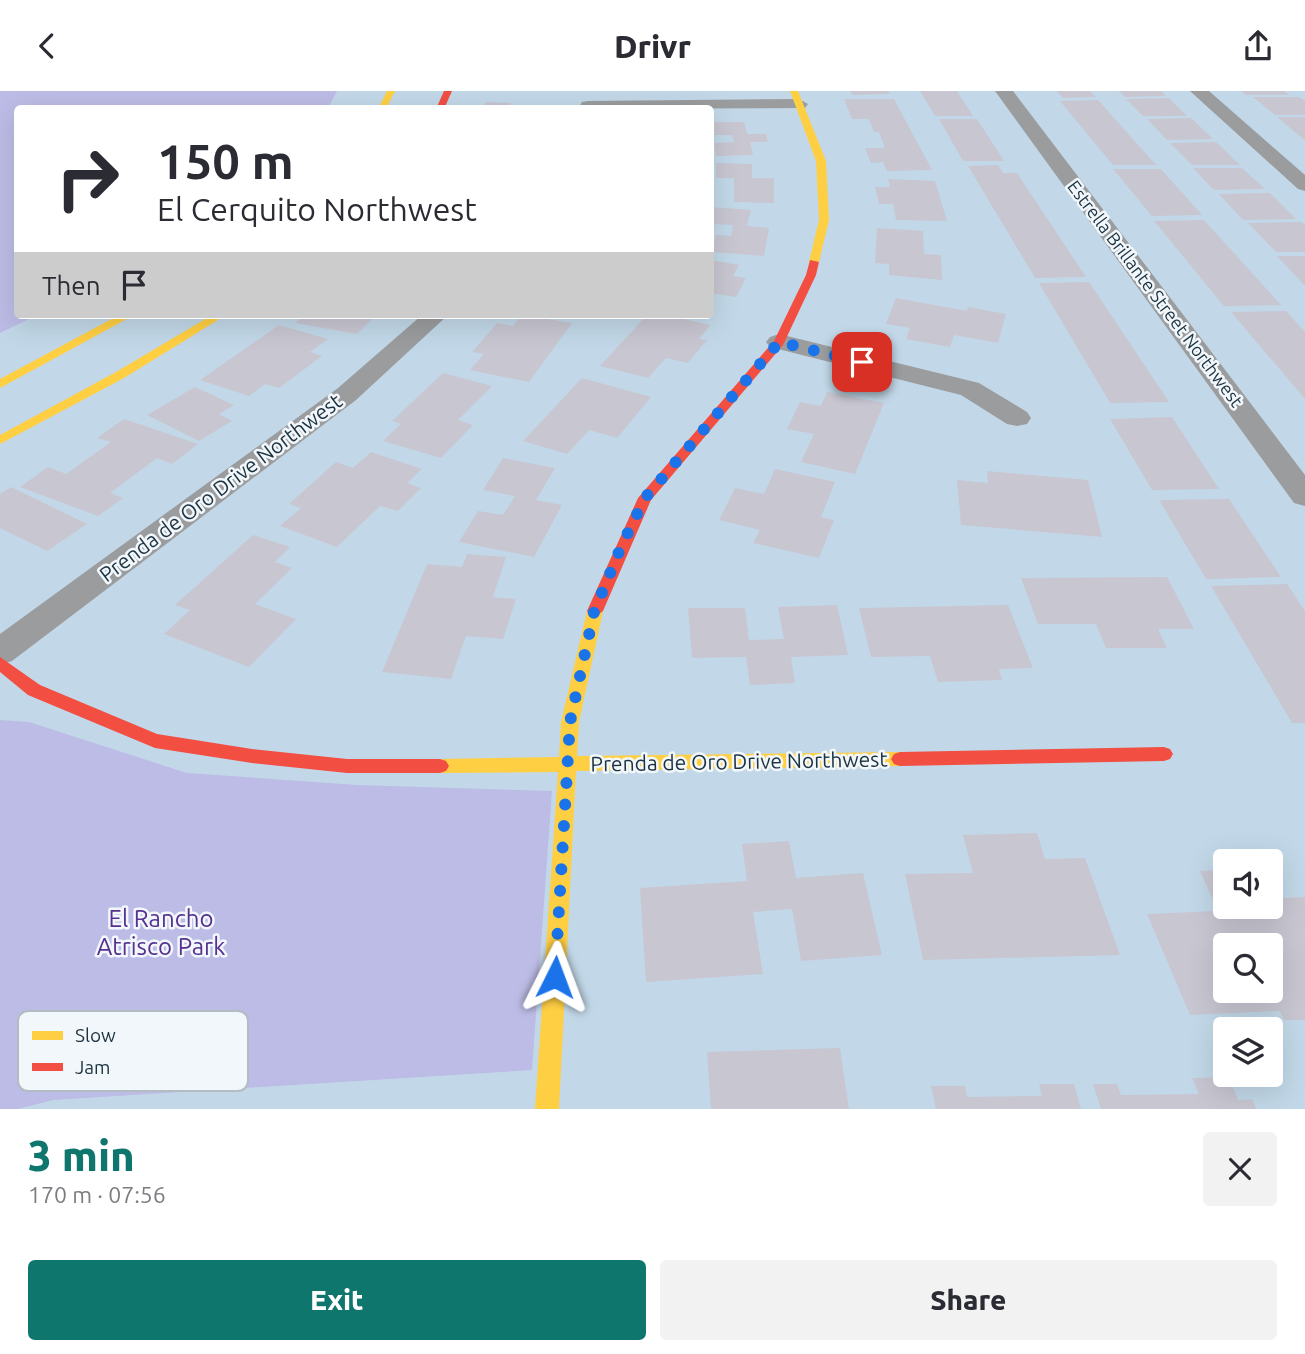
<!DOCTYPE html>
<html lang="en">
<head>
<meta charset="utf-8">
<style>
  :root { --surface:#fff; --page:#f2f2f3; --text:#2b2b33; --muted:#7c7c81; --accent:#0f766e }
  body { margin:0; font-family:Ubuntu,sans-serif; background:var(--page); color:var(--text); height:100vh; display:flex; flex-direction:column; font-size:26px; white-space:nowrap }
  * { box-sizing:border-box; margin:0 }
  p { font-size:23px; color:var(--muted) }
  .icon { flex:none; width:38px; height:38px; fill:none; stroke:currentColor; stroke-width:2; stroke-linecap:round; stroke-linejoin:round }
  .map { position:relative; height:1018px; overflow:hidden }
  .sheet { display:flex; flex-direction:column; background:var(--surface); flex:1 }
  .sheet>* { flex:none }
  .top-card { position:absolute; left:14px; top:14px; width:700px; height:214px; border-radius:7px; box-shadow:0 7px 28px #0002; background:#fff; color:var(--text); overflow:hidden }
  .fabs { position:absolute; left:1213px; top:758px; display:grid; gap:14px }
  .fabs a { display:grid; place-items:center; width:70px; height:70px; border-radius:7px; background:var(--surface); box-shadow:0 7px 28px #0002; font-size:35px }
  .pin { position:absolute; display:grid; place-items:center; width:60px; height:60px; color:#fff; margin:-30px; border-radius:14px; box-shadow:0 4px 10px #0006 }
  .me { position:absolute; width:77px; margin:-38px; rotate:3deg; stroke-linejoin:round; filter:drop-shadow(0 0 5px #0008) }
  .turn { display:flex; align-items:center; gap:24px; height:147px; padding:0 28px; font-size:32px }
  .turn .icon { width:91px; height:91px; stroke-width:2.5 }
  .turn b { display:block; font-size:49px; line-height:60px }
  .then { display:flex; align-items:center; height:66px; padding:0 28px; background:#0003; gap:14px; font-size:26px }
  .round { display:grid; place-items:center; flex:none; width:74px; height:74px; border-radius:7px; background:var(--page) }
  .overview { display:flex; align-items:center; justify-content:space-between; height:119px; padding:0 28px }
  h1 { font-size:42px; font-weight:800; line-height:52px; color:var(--accent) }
  .action { display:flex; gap:14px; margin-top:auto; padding:14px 28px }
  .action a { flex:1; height:80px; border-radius:7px; background:var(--accent); color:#fff; font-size:28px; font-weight:800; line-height:80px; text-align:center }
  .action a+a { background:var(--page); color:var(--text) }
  header { display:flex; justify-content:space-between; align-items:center; height:91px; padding:0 28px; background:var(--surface); font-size:32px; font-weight:800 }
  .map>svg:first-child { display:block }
  .green { fill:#bcbce6 }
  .building { fill:#c8c6d1; fill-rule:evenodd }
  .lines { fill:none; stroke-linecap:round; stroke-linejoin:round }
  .street { fill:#9b9c9e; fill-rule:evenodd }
  .slow { fill:#ffcf43; fill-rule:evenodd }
  .jam { fill:#f24e42; fill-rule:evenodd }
  .route { stroke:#1a73e8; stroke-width:12; stroke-dasharray:0 21.6 }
  .labels { text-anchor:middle; stroke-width:5; stroke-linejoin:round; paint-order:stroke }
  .far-street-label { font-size:18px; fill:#1d3340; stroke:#f2f7fb }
  .street-label { font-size:21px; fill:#1d3340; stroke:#f2f7fb }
  .near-park-label { font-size:24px; fill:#563190; stroke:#f2f7fb }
  .key { fill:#f2f7fb; stroke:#b2bcc3; stroke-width:2 }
  .key-label { font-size:19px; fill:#1d3340 }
</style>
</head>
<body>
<header><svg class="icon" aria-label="back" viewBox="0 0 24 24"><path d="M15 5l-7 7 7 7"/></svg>Drivr<svg class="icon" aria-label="share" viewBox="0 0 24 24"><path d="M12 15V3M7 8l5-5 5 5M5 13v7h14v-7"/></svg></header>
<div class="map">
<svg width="1305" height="1018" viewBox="0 0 1305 1018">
  <rect width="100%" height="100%" fill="#c2d8e8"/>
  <g class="green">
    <path d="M0 0H337L328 17 18 18V224H37L0 242Z"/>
    <path d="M0 629 29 631 187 682 357 694 552 700 532 979 53 1009 18 1018H0Z"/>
  </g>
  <g class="building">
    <path d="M850 0H888L890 3 852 4Z"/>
    <path d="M920 0H957L973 25H935Z"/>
    <path d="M1057 0H1090L1096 6 1063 7Z"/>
    <path d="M1119 0H1161L1166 5 1125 6Z"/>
    <path d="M1241 0H1284L1289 4H1246Z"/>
    <path d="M1253 6H1299L1305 10V24H1275Z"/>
    <path d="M1169 7 1187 25H1143L1126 8Z"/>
    <path d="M844 8H894L932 79 887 80 883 71 871 72 865 57H885L879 41H874L869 28H852Z"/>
    <path d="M1098 9 1156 74H1113L1060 10Z"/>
    <path d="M486 11 511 12 509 18H483Z"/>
    <path d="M1277 26H1305V48H1303Z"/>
    <path d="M1191 27 1213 48 1167 49 1147 28Z"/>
    <path d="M939 28H977L1004 70H963Z"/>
    <path d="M710 31H744L747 43H766L768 51H750L753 64 716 65 714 52 734 51 732 44H712Z"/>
    <path d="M1216 51 1240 74H1192L1170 52Z"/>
    <path d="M716 72 752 73V87H774V112L734 111V87H716Z"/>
    <path d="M998 74 1003 82H1017L1086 186 1035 187 968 75Z"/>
    <path d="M1193 77H1242L1265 98 1214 99Z"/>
    <path d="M1113 78H1161L1202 124 1152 125Z"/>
    <path d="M888 88 935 90 947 130 896 129 893 113H879L875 96H890Z"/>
    <path d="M1270 102 1296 128 1243 129 1219 103Z"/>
    <path d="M711 116 751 119 747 135 769 137 764 165 712 161 716 144 731 145 733 134 710 133Z"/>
    <path d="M1204 129 1281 214 1224 215 1154 130Z"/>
    <path d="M1302 131 1305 134V161H1276L1248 132Z"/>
    <path d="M877 137 923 140 924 163 941 164 942 189 889 184V173L875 172Z"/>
    <path d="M1277 165H1305V195Z"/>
    <path d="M710 169 739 174 733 185 746 187 736 206 710 202Z"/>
    <path d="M1089 191 1169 311 1110 312 1039 192Z"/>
    <path d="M896 207 967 220 968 216 1006 223 998 252 954 244 950 256 906 248 910 237 886 233Z"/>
    <path d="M1286 220 1305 241V308L1231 221Z"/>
    <path d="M304 224H376L357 243 295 232Z"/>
    <path d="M522 224 572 232 529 291 470 279 484 263 472 261 497 232 513 235Z"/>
    <path d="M647 224H667L710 234 699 248 707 249 688 272 666 267 648 287 600 275Z"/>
    <path d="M279 234 328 248 310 261 322 265 279 297 265 293 249 305 200 289Z"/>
    <path d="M443 282 492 295 458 329 473 334 441 367 383 350 401 333 392 330Z"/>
    <path d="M582 287 651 306 617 347 589 339 567 363 523 350Z"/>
    <path d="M195 296 234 314 219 323 232 330 199 350 147 324Z"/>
    <path d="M827 301 884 312 855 383 801 371 814 343 787 338 800 311 821 315Z"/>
    <path d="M1172 326 1219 398 1152 399 1110 328Z"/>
    <path d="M124 328 198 353 172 373 157 367 110 402 123 407 98 425 20 396 48 376 66 383 111 351 97 347Z"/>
    <path d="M371 361 422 378 407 392 421 397 398 420 380 415 337 456 280 435 301 417 289 413 336 371 353 377Z"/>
    <path d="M503 367 555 377 536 409 562 414 534 466 459 451 478 420 503 424 515 405 483 399Z"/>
    <path d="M775 378 835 391 821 426 834 429 819 467 753 452 760 439 719 429 735 397 764 403Z"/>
    <path d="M987 380 1088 389 1102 446 961 434 957 389 988 392Z"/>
    <path d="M11 396 87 433 47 460 0 437V403Z"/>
    <path d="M1229 408 1281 486 1206 488 1159 409Z"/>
    <path d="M253 444 290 456 275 471 292 477 255 513 296 528 249 576 164 543 190 519 175 514Z"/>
    <path d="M467 463 506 466 493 506 516 508 503 548 466 545 451 588 382 581 427 473 462 476Z"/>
    <path d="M1167 486 1194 538H1158L1167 557H1106L1096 533H1038L1021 487Z"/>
    <path d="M1287 493 1305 520V632H1292L1211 495Z"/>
    <path d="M837 514 848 564 791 566 795 592 750 594 746 566 692 567 688 517H745L749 549 784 548 778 516Z"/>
    <path d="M1008 514 1033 577 999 578 1002 589 938 591 930 565 871 566 859 517Z"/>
    <path d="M1037 742 1045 768 1085 767 1120 864 923 869 905 783 973 782 963 744Z"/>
    <path d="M789 750 796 787 863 782 882 864 801 870 792 818 753 821 763 883 646 891 640 797 747 790 742 753Z"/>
    <path d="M1225 779V816H1270V783L1283 807 1305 806V929H1284L1280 920 1190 924 1147 823 1218 820 1200 780ZM1225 854H1270V900H1225Z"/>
    <path d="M840 957 849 1018H711L707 961Z"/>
    <path d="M1229 986 1238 1009 1252 1008 1256 1018H1101L1093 993H1117L1121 1004 1199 1003 1192 987Z"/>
    <path d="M1039 993H1074L1081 1018H936L931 995H965L967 1006 1042 1005Z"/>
  </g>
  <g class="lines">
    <g class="street">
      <path d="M995 0H1013L1305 384V415L1294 412Z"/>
      <path d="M1190 0H1209L1305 84V100L1298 98Z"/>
      <path d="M799 8 808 13 805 17 578 18 582 11 588 10Z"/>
      <path d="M422 224H448L356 309 12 570 0 574V543L338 297Z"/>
      <path d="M779 243 979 292 1027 321 1031 327 1027 333 1017 335 1007 333 961 304 770 256 766 251 770 246Z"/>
    </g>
    <g class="slow">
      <path d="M387 0H395L386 18H378Z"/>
      <path d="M790 0H798L826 70 829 129 819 171 814 174 809 171 819 129 816 70Z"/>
      <path d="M119 224H134L0 297V288Z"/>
      <path d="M212 224H226L124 287 0 353V344L116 281Z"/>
      <path d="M595 514 603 520 579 631 577 665 900 661 906 663 909 668 906 673 900 675 576 680 559 1018H535L558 681 440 682 434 680 431 675 434 670 440 668 559 666 561 631 587 520Z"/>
    </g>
    <g class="jam">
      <path d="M444 0H452L444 18H436Z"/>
      <path d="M810 169 819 171 816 184 783 254 651 409 603 520 595 526 589 524 587 520 638 407 774 250 806 184Z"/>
      <path d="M0 566 40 594 157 643 252 658 347 668H440L446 670 449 675 446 680 440 682H347L252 672 155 657 28 604 0 581Z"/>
      <path d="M1164 656 1170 658 1173 663 1170 668 1164 670 900 675 894 673 891 668 894 663 900 661Z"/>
    </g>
  </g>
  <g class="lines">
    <path class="route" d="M555 886 570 631 594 521 621 456 645 407 779 251 862 271"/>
  </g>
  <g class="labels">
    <g class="far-street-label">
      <text transform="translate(1155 203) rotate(53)" y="6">Estrella Brillante Street Northwest</text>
    </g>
    <g class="street-label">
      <text transform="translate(221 397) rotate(-37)" y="7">Prenda de Oro Drive Northwest</text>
      <text transform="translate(739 671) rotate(-1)" y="7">Prenda de Oro Drive Northwest</text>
    </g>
    <g class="near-park-label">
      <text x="161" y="836">El Rancho<tspan x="161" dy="28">Atrisco Park</tspan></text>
    </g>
  </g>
  <rect x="18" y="920" width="230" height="80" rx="10" class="key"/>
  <rect x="32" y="940" width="31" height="9" fill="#ffcf43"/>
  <rect x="32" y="972" width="31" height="8" fill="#f24e42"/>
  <g class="key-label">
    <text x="75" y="951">Slow</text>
    <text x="75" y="983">Jam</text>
  </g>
</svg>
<div class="fabs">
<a><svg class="icon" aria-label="sound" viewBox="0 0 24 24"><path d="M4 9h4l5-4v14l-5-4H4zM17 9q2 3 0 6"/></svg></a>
<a><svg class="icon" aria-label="search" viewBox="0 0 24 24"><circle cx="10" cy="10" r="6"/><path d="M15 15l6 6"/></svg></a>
<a><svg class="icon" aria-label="layers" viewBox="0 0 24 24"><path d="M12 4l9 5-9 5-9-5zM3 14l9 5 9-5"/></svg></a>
</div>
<div class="pin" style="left:862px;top:271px;background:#d93025"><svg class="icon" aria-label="arrive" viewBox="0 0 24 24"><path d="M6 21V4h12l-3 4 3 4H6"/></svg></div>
<svg class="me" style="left:555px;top:886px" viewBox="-20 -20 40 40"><path d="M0-17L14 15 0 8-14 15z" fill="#1a73e8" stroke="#fff" stroke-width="4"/></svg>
<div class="top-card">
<div class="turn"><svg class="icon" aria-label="right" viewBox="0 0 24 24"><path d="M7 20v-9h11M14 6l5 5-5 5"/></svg><div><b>150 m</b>El Cerquito Northwest</div></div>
<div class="then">Then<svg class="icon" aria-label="arrive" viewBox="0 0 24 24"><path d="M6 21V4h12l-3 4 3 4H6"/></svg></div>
</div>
</div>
<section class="sheet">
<div class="overview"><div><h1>3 min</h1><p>170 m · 07:56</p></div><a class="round"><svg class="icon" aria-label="close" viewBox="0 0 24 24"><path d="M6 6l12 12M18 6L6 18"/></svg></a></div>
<div class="action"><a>Exit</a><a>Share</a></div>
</section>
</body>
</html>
